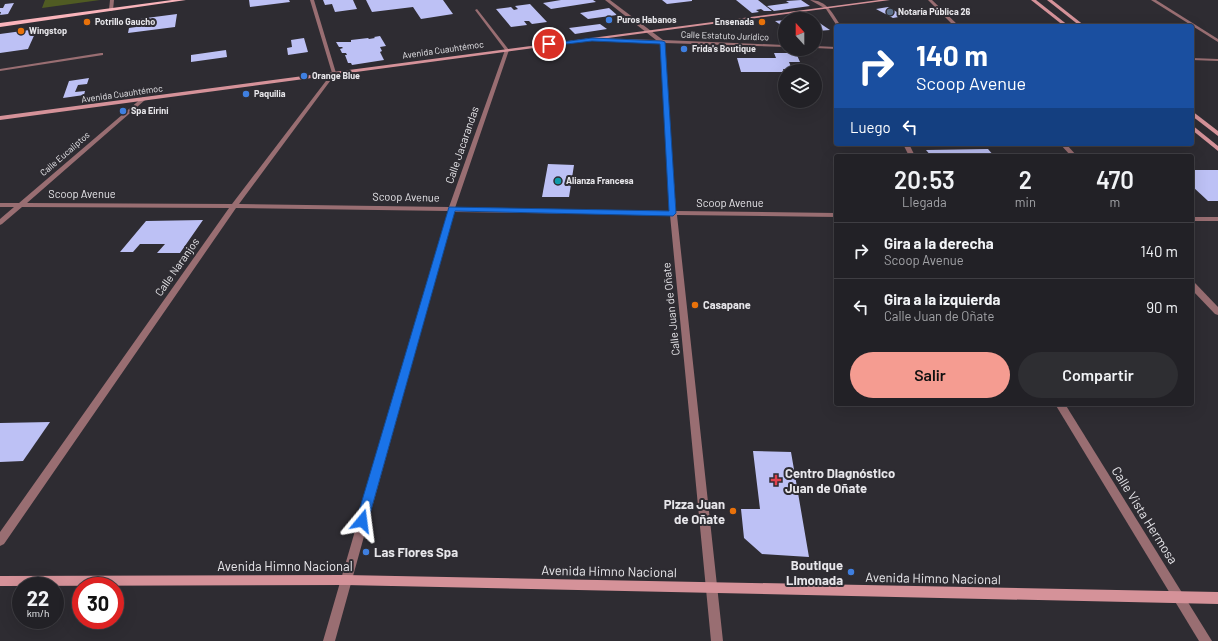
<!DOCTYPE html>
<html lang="es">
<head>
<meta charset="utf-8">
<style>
  :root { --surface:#222126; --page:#2e2e32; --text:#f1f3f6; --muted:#a2a3a7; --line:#3f3e43; --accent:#f59c91 }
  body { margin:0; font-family:Barlow,sans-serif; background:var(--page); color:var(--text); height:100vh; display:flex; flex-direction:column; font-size:15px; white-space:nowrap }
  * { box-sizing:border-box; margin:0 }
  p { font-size:13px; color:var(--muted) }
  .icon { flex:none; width:22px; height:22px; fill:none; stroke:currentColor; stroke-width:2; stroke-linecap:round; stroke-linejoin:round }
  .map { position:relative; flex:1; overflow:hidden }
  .sheet { position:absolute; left:834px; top:154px; width:360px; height:252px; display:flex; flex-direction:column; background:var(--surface); border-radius:4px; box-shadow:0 4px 16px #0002,0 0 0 1px var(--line) }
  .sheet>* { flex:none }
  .guide { position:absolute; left:834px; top:24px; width:360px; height:122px; border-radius:4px; box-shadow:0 4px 16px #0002,0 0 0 1px var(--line); background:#1a4fa0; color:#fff; overflow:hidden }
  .needle { width:26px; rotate:339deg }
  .fabs { position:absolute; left:778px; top:12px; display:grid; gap:8px }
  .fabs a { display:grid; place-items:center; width:44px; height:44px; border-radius:50%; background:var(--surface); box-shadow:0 4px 16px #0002,0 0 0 1px var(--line); font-size:20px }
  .speed { position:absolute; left:12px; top:577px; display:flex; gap:8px; font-size:20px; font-weight:700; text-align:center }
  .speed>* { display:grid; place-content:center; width:52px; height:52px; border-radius:50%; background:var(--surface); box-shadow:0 4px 16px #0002,0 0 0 1px var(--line); line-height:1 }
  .speed small { font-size:10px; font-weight:400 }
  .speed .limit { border:6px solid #d22; background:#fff; color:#111 }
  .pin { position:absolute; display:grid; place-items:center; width:34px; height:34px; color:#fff; margin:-17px; border:2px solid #fff; border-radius:50%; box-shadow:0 1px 4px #0007 }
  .me { position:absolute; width:44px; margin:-22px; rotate:16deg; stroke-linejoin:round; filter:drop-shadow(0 0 3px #0008) }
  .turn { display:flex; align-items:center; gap:14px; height:84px; padding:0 16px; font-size:18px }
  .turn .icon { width:52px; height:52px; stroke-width:2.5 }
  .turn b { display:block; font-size:28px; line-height:34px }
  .then { display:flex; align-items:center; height:38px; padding:0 16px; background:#0003; gap:8px; font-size:15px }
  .eta { display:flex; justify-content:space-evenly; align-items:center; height:68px; text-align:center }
  .eta b { font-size:24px; font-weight:600; line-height:28px }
  .button { display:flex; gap:8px; margin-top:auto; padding:8px 16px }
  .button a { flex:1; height:46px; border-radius:24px; background:var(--accent); color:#111; font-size:16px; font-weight:600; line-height:46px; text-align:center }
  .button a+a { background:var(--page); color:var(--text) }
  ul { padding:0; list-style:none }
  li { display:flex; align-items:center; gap:12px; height:56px; padding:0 16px; border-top:1px solid var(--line) }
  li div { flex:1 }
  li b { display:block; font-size:15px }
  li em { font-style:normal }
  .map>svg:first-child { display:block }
  .green { fill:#505b23 }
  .building { fill:#bdc1f5 }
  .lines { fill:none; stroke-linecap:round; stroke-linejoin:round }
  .street { fill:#996e72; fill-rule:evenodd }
  .secondary { fill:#d59299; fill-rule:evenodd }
  .primary { fill:#fab4bb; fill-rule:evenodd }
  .route { fill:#1a73e8; stroke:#114b97 }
  .service-dot { fill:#5c6f8a; stroke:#2e2c32; stroke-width:1.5 }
  .shop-dot { fill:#3f7fe0; stroke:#2e2c32; stroke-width:1.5 }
  .food-dot { fill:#e8710a; stroke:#2e2c32; stroke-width:1.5 }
  .culture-dot { fill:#0f9aa8; stroke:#2e2c32; stroke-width:1.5 }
  .health-dot { fill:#e0444e; stroke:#2e2c32; stroke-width:1.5 }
  .labels { text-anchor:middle; stroke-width:4; stroke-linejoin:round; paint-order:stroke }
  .far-poi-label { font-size:9px; font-weight:bold; fill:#e7e6ea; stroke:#2e2c32; text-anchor:start }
  .far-street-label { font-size:9px; fill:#e7e6ea; stroke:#2e2c32 }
  .street-label { font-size:11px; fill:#e7e6ea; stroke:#2e2c32 }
  .poi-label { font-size:11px; font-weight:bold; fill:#e7e6ea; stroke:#2e2c32; text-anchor:start }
  .near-poi-label { font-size:13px; font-weight:bold; fill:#e7e6ea; stroke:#2e2c32; text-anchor:start }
  .near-street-label { font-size:13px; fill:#e7e6ea; stroke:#2e2c32 }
</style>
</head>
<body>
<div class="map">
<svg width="1218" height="641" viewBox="0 0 1218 641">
  <rect width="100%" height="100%" fill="#2e2c32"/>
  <path class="green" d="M45 0H100L42 8Z"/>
  <g class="building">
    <path d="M249 0H289L290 2 250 7Z"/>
    <path d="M323 0H353L357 9 335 12 332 4 325 5Z"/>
    <path d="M366 0H443L453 14 421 19 413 7 372 12Z"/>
    <path d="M561 0H593L596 2 551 9 543 3Z"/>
    <path d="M662 0H692V1L667 4Z"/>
    <path d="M736 0H758L772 11H764L761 9 756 10 759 12 752 13Z"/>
    <path d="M801 0 810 6 774 11 767 6 789 3 786 1Z"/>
    <path d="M14 3 8 14 0 15 1 12H0V8H3L5 4Z"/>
    <path d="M530 4 547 22 532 24 529 21H524L527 25 511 27 496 9 511 7 514 10 518 9 515 6Z"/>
    <path d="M888 7 904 16 893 18 876 9Z"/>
    <path d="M609 8 617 15 588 19 580 13Z"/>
    <path d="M177 14 175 27 128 33 129 28 136 27 137 22 130 23 131 20Z"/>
    <path d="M785 20V28L775 21Z"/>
    <path d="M815 20 830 30 817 31 815 30Z"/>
    <path d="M600 24 607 29 575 34 569 28Z"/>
    <path d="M37 29 28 49 0 53V34Z"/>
    <path d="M380 36 386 46 380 47 382 51 380 52 384 60 352 65 351 63H348L345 55H347L346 53H342L340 49 343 48 342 47H339L336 42H351V40L368 38 369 39 375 38 374 37Z"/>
    <path d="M304 38 308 52 288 55 287 48 292 47 291 40Z"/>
    <path d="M226 50 227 57 191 62V55Z"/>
    <path d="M774 53H796L800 62H789L792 69H783L784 72H741L737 58H776Z"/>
    <path d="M89 78 87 84 78 85 75 92 85 91 84 95 63 98 69 81Z"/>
    <path d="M988 149 994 156H931L926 150Z"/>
    <path d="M548 164 574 165 569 197H542Z"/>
    <path d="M1192 170H1218V201H1208L1192 186Z"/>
    <path d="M203 220 180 253H157L165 244H140L133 252H120L146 221Z"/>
    <path d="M50 422 23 461 0 462V423Z"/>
    <path d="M753 451 791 452 809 557 762 554 744 538 741 509H760Z"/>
  </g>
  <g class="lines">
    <g class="street">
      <path d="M110 0H114L113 10 111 11 109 10Z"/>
      <path d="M310 0H314L336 73 239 204 449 207 505 50 475 10 477 9 509 50 455 208 670 211 660 43 590 40V38H592L656 40 605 0H610L663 40 785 45V47L664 43 676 211 836 213V217L677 215 723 641H711L670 215 454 212 335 641H323L448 211 236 208 4 544 0 546V532L229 208 22 207 2 224 0 225V219L14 207H0V203H19L143 97 146 99 145 100 27 203 232 204 332 73Z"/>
      <path d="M810 0C827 0 833 14 841 26H837L826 9Z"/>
      <path d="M928 0H932L959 26H954Z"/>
      <path d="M1151 0H1156L1218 39V42Z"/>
      <path d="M815 46 836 47V49L815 48Z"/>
      <path d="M101 53H103V55L0 71V69Z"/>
      <path d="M1192 58 1218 59V61L1192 60Z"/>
      <path d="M903 144H909L915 156H909Z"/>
      <path d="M1060 144H1066L1077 156H1071Z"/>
      <rect x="1192" y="217" width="26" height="4"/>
      <path d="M1192 283H1195L1218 307V315L1215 314 1192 290Z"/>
      <path d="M1055 404H1065L1212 641H1199Z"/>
    </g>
    <g class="secondary">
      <path d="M879 0H890L0 120V116Z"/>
      <path d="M1031 0H1036L1069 26H1064Z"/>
      <path d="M1047 0H1052L1085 26H1080Z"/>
      <path d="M1192 111 1218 131V136L1192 116Z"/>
      <path d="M1192 125 1218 146V151L1192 130Z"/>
      <path d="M345 575 1218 592V604L345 585 0 586V576Z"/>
    </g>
    <path class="primary" d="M172 0H186L0 27V23Z"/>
  </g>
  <path class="route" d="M592 38 662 41 665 42 676 213 673 216 455 211 368 521 366 524 362 526 358 524 356 521 449 207 669 211 660 44 592 41 549 46 547 44Z"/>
  <circle class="service-dot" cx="890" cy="12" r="4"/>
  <g class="shop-dot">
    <circle cx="609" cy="20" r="4"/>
    <circle cx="684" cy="49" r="4"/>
    <circle cx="304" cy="76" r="4"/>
    <circle cx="246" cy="94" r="4"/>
    <circle cx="123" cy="111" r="4"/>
    <circle cx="366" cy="552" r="4"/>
    <circle cx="851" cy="572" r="4"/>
  </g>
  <g class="food-dot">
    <circle cx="87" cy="22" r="4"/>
    <circle cx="762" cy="22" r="4"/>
    <circle cx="21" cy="31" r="4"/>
    <circle cx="695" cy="305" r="4"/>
    <circle cx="733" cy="511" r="4"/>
  </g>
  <circle class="culture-dot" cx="558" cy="181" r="4"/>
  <path class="health-dot" d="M774 474h4v4h4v4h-4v4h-4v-4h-4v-4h4z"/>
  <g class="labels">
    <g class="far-poi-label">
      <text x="898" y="15">Notaría Pública 26</text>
      <text x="617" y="23">Puros Habanos</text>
      <text x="95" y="25">Potrillo Gaucho</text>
      <text x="754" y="25" text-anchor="end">Ensenada</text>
      <text x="29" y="34">Wingstop</text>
      <text x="692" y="52">Frida's Boutique</text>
      <text x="312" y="79">Orange Blue</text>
      <text x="254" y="97">Paquilia</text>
      <text x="131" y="114">Spa Eirini</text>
      <text x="566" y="184">Alianza Francesa</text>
    </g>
    <g class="far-street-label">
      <text transform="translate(725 36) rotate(2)" y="3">Calle Estatuto Jurídico</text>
      <text transform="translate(443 50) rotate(-8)" y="3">Avenida Cuauhtémoc</text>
      <text transform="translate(122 94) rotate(-8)" y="3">Avenida Cuauhtémoc</text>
      <text transform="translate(65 154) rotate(-41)" y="3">Calle Eucaliptos</text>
    </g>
    <g class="street-label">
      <text transform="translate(462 145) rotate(-71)" y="4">Calle Jacarandas</text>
      <text x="82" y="198">Scoop Avenue</text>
      <text transform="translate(406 197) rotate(1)" y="4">Scoop Avenue</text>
      <text x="730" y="207">Scoop Avenue</text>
      <text transform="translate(177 267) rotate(-55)" y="4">Calle Naranjos</text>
      <text transform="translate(671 309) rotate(-96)" y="4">Calle Juan de Oñate</text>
    </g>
    <g class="poi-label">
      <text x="703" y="309">Casapane</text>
    </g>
    <g class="near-poi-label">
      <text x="785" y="478">Centro Diagnóstico<tspan x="785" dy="15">Juan de Oñate</tspan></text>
      <text x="725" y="509" text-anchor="end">Pizza Juan<tspan x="725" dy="15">de Oñate</tspan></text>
      <text x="374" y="557">Las Flores Spa</text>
      <text x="843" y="570" text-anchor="end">Boutique<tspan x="843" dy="15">Limonada</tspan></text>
    </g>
    <g class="near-street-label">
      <text transform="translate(1145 515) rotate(58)" y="5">Calle Vista Hermosa</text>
      <text x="285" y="571">Avenida Himno Nacional</text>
      <text transform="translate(609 571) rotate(1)" y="5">Avenida Himno Nacional</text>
      <text transform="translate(933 578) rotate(1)" y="5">Avenida Himno Nacional</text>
    </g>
  </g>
</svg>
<div class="fabs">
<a><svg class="needle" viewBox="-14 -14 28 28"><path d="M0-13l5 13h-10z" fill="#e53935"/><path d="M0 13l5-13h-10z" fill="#a2a3a7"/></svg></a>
<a><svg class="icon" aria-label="layers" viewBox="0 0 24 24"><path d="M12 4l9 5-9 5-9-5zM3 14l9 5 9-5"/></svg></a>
</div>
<div class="speed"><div>22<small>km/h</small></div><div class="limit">30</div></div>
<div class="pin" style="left:549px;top:44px;background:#d93025"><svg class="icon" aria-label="arrive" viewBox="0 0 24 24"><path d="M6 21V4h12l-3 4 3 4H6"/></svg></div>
<svg class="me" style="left:362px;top:521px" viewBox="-20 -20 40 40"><path d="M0-17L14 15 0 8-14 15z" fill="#1a73e8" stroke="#fff" stroke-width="4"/></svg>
<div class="guide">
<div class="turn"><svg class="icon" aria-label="right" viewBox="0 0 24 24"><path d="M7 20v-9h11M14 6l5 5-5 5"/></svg><div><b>140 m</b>Scoop Avenue</div></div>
<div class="then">Luego<svg class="icon" aria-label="left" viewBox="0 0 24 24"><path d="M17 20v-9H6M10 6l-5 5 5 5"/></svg></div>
</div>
<section class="sheet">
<div class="eta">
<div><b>20:53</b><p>Llegada</p></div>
<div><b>2</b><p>min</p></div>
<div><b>470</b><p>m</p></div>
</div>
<ul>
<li><svg class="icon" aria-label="right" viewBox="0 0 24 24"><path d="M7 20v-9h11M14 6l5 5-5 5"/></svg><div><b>Gira a la derecha</b><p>Scoop Avenue</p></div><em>140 m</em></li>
<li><svg class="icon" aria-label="left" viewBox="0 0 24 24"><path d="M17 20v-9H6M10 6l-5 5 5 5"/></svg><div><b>Gira a la izquierda</b><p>Calle Juan de Oñate</p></div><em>90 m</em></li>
</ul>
<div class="button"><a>Salir</a><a>Compartir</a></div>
</section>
</div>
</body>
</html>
